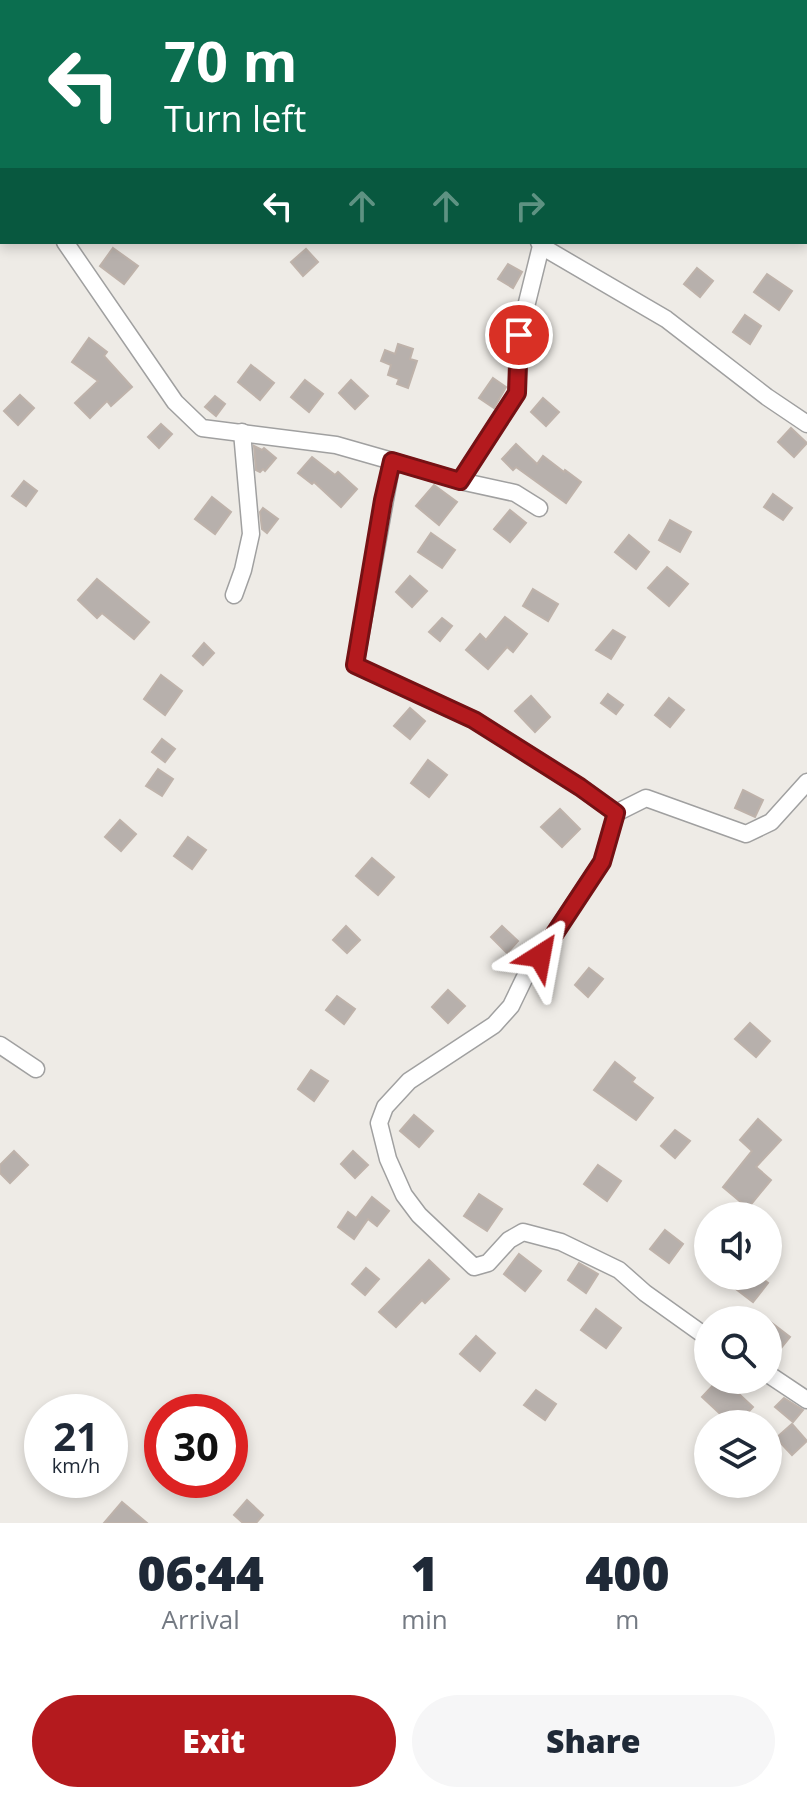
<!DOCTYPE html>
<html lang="en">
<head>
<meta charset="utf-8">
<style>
  :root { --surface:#fff; --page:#f6f6f7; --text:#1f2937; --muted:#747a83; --accent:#b41a1e }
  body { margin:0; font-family:"Open Sans",sans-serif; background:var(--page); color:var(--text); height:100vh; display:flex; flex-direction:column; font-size:30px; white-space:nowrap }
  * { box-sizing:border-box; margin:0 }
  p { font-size:26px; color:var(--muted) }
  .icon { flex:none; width:44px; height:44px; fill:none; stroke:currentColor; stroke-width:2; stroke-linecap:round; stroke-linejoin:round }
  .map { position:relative; height:1523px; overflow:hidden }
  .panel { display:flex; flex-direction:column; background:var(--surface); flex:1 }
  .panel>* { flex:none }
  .guide { position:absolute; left:0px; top:0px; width:808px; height:244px; box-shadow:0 4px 12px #0003; background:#0b6e4f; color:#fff; overflow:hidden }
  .fabs { position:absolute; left:694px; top:1202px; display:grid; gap:16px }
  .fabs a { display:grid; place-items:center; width:88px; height:88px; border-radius:50%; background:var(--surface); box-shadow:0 4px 12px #0003; font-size:40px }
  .speed { position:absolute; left:24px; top:1394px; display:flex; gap:16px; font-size:40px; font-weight:700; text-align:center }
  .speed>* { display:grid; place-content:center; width:104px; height:104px; border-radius:50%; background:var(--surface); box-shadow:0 4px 12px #0003; line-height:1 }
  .speed small { font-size:20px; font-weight:400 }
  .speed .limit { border:12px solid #d22; background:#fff; color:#111 }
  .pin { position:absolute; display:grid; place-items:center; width:68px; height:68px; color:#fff; margin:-34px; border:4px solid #fff; border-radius:50%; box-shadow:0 2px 8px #0007 }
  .me { position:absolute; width:88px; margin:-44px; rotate:34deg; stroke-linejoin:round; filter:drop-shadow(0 0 6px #0008) }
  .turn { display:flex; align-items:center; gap:28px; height:168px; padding:0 32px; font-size:36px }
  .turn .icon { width:104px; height:104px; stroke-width:2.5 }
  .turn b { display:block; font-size:56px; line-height:68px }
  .lanes { display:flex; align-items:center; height:76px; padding:0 32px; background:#0003; justify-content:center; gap:40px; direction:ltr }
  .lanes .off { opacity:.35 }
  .eta { display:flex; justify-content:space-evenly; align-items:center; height:136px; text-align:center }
  .eta b { font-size:48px; font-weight:800; line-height:56px }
  .action { display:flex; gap:16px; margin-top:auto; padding:16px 32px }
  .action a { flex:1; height:92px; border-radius:48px; background:var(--accent); color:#fff; font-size:32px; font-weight:800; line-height:92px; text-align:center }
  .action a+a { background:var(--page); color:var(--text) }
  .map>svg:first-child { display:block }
  .building { fill:#b7b0ac; stroke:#beb2aa; stroke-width:2 }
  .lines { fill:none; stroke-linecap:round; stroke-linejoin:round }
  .minor-casing { stroke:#a0a0a0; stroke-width:19 }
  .secondary-casing { stroke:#626813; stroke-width:27 }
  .minor { stroke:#fff; stroke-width:16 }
  .secondary { stroke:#f0f1c1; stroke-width:24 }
  .route-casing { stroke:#751114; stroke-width:20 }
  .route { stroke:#b41a1e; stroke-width:14 }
</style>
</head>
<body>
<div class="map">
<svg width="807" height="1523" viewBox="0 0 807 1523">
  <rect width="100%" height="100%" fill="#eeebe6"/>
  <g class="building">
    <path d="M113 248 138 266 124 284 100 266Z"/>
    <path d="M306 249 318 262 303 276 291 262Z"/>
    <path d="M508 264 522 272 513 288 498 279Z"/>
    <path d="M697 268 713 281 700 297 684 284Z"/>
    <path d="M767 274 792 291 779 310 754 292Z"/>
    <path d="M745 315 761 326 750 344 733 332Z"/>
    <path d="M89 338 107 352 104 356 132 387 111 406 107 401 90 418 75 403 98 381 72 362Z"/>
    <path d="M398 344 413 349 410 359 417 361 408 388 397 384 399 379 388 375 391 365 381 361 385 350 395 354Z"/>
    <path d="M251 365 274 383 260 400 238 382Z"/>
    <path d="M493 378 506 387 494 408 479 398Z"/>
    <path d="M305 380 323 394 309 412 291 397Z"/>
    <path d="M351 380 368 396 355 409 339 393Z"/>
    <path d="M20 395 34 408 18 425 4 411Z"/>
    <path d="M215 396 225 404 216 416 205 407Z"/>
    <path d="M543 398 559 412 546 426 531 412Z"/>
    <path d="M161 424 172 434 159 448 148 437Z"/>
    <path d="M791 428 807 443 794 457 778 442Z"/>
    <path d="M516 444 537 464 543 456 564 472 565 470 581 482 566 503 516 467 513 470 502 459Z"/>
    <path d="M254 446 262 450 264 448 276 458 265 471 263 469 260 472 256 470Z"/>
    <path d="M312 457 335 475 338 472 357 489 341 507 314 482 312 484 298 473Z"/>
    <path d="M24 481 37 491 26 506 12 496Z"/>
    <path d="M434 485 457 502 439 525 416 506Z"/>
    <path d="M773 494 792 508 783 520 764 507Z"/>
    <path d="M212 497 231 512 215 534 195 519Z"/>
    <path d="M263 508 278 519 267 533 262 529 260 512Z"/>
    <path d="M510 510 526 523 510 542 494 529Z"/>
    <path d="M670 520 691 532 680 552 659 540Z"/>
    <path d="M431 533 455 550 442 568 418 552Z"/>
    <path d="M629 535 649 552 636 569 615 552Z"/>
    <path d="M667 567 688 584 669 606 648 588Z"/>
    <path d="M410 576 427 591 412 607 396 592Z"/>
    <path d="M97 579 149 622 134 639 102 613 97 618 78 600Z"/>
    <path d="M533 589 558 604 548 621 523 606Z"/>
    <path d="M505 617 527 634 513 652 507 647 488 669 466 650 480 634 486 640Z"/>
    <path d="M442 618 452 626 440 641 429 632Z"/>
    <path d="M613 630 625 637 611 659 596 650Z"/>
    <path d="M204 643 214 653 203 665 193 656Z"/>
    <path d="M161 675 182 691 165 715 144 699Z"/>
    <path d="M608 694 623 705 616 714 601 703Z"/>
    <path d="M531 696 550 717 535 732 515 711Z"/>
    <path d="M669 698 684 710 670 727 655 715Z"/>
    <path d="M410 708 425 721 410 739 394 726Z"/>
    <path d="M162 739 175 749 165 762 152 752Z"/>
    <path d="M428 760 447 775 429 797 411 783Z"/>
    <path d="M158 769 173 779 162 796 146 786Z"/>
    <path d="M743 790 763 800 755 817 735 808Z"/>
    <path d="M560 809 580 829 562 847 541 827Z"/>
    <path d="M120 820 136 834 121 851 105 837Z"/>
    <path d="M188 837 206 850 192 869 174 856Z"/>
    <path d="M372 858 394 877 378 895 356 876Z"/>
    <path d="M346 926 360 940 347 953 333 940Z"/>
    <path d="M502 926 518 941 507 953 491 937Z"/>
    <path d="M589 968 603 979 588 997 575 985Z"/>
    <path d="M448 990 465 1006 448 1023 432 1007Z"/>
    <path d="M337 996 355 1009 344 1024 326 1010Z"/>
    <path d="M750 1023 770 1041 756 1057 735 1039Z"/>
    <path d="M615 1062 635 1078 632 1082 653 1098 636 1120 594 1090Z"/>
    <path d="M311 1070 328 1081 314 1101 298 1089Z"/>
    <path d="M414 1115 433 1131 419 1147 400 1131Z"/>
    <path d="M758 1119 781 1140 756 1167 771 1180 748 1208 723 1187 752 1151 740 1140Z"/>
    <path d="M675 1130 690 1141 675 1158 661 1146Z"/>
    <path d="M14 1151 28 1165 10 1183 0 1173V1165Z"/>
    <path d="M353 1151 368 1165 355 1178 341 1164Z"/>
    <path d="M598 1165 621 1181 607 1201 584 1184Z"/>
    <path d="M479 1194 502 1209 487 1231 464 1216Z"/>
    <path d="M372 1197 389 1211 377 1226 368 1219 354 1239 338 1227 348 1212 356 1218Z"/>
    <path d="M665 1230 683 1244 669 1263 650 1249Z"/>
    <path d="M519 1254 541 1271 525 1291 504 1274Z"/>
    <path d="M429 1260 449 1279 425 1303 422 1300 396 1327 379 1312Z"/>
    <path d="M579 1263 598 1274 586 1293 568 1280Z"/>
    <path d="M366 1268 379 1279 365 1295 352 1284Z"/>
    <path d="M747 1276H759L768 1283 753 1302 736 1289Z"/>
    <path d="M596 1309 621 1328 606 1348 581 1330Z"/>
    <path d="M768 1320 790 1337 769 1363H768Z"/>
    <path d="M476 1336 495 1353 480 1371 460 1354Z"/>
    <path d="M718 1380H724L753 1407 737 1424H731L702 1397Z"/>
    <path d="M536 1390 556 1404 545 1420 524 1405Z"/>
    <path d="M784 1398 803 1410 793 1422 775 1407Z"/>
    <path d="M792 1424 807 1441 792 1455 776 1438Z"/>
    <path d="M247 1500 263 1515 256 1523H243L234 1515Z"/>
    <path d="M122 1502 147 1523H104Z"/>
  </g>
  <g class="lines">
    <defs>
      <g id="minor">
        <path d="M806 3 807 0"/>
        <path d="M65 242 175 402 202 428 336 445 392 461"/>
        <path d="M539 242 541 246 519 335 517 393 460 481 392 461 355 665 474 720 580 787 616 813 646 798 746 834 771 822 807 782"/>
        <path d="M541 246 666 319 767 397 807 424"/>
        <path d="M460 481 515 493 539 508"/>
        <path d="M234 595 243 570 251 534 242 432"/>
        <path d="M616 813 602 862 524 979 511 1006 494 1025 409 1081 385 1107 379 1123 388 1159 404 1195 419 1215 474 1267 488 1263 509 1240 523 1232 561 1242 619 1270 645 1293 708 1338"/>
        <path d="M0 1045 36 1069"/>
        <path d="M768 1374 807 1400"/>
      </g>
      <g id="secondary">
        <path d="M304 2 306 0"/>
        <path d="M0 163H2"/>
      </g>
    </defs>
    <use href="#minor" class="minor-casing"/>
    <use href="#secondary" class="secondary-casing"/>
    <use href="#minor" class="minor"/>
    <use href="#secondary" class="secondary"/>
  </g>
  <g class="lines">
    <defs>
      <path id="route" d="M519 335 517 393 460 481 392 461 383 500 355 665 474 720 580 787 616 813 602 862 540 956"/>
    </defs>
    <use href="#route" class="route-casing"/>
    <use href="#route" class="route"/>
  </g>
</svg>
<div class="fabs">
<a><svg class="icon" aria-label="sound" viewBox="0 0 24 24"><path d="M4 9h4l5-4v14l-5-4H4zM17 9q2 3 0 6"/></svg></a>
<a><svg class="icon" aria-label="search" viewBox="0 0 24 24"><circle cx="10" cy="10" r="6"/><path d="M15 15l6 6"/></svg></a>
<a><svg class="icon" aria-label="layers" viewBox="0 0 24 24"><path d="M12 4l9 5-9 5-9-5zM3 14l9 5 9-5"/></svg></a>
</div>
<div class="speed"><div>21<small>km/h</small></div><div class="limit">30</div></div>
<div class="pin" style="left:519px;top:335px;background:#d93025"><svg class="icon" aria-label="arrive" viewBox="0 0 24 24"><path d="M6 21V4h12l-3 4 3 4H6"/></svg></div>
<svg class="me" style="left:540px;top:956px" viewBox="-20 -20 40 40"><path d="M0-17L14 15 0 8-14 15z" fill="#b41a1e" stroke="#fff" stroke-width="4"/></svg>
<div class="guide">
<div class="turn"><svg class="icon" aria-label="left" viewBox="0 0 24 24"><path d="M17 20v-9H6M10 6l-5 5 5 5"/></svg><div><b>70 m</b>Turn left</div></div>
<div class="lanes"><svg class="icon" aria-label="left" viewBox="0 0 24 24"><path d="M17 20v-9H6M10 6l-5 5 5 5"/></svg><svg class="icon off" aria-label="ahead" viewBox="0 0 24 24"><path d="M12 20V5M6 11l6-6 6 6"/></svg><svg class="icon off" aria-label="ahead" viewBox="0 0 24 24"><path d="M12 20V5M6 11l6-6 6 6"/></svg><svg class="icon off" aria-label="right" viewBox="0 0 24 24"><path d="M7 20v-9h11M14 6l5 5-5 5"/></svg></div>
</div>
</div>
<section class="panel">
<div class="eta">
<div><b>06:44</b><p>Arrival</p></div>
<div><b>1</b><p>min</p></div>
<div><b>400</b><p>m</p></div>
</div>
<div class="action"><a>Exit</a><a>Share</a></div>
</section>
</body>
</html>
